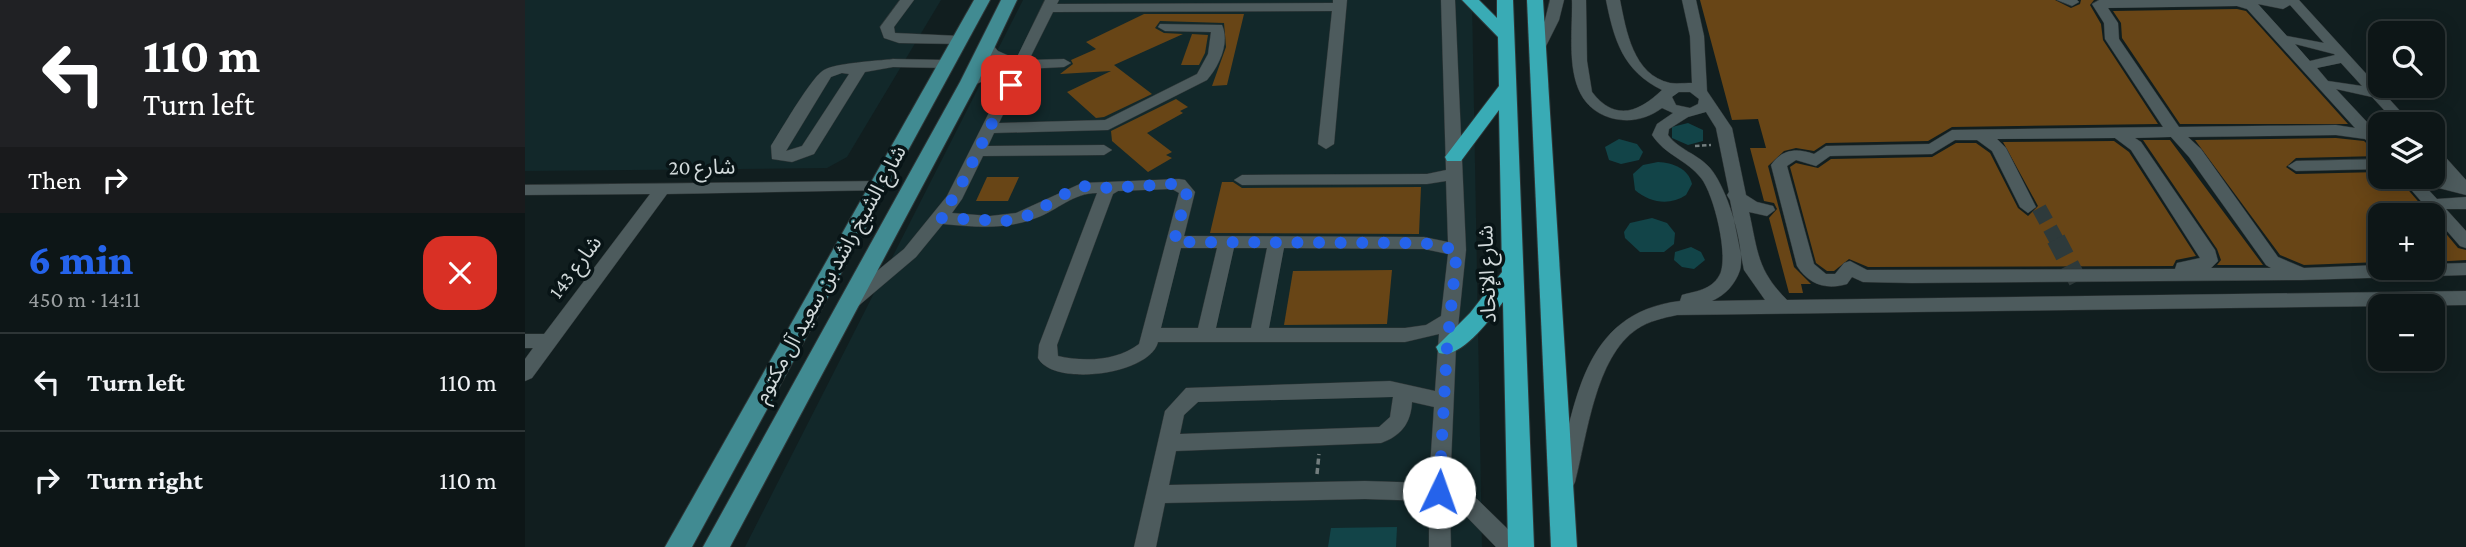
<!DOCTYPE html>
<html lang="en">
<head>
<meta charset="utf-8">
<style>
  :root { --surface:#0d1617; --page:#161f20; --text:#f1f3f6; --muted:#9a9fa1; --line:#2d3536; --accent:#2563eb }
  body { margin:0; font-family:"Crimson Pro","Noto Sans Arabic",serif; background:var(--page); color:var(--text); height:100vh; display:flex; flex-direction:column; font-size:26px; white-space:nowrap }
  * { box-sizing:border-box; margin:0 }
  p { font-size:23px; color:var(--muted) }
  .icon { flex:none; width:38px; height:38px; fill:none; stroke:currentColor; stroke-width:2; stroke-linecap:round; stroke-linejoin:round }
  .map { position:relative; flex:1; overflow:hidden }
  .panel { display:flex; flex-direction:column; background:var(--surface); width:525px }
  .panel>* { flex:none }
  .top-card { background:#202124; color:#fff; overflow:hidden }
  .buttons { position:absolute; left:1843px; top:21px; display:grid; gap:14px }
  .buttons a { display:grid; place-items:center; width:77px; height:77px; border-radius:14px; background:var(--surface); box-shadow:0 4px 18px #0003,0 0 0 2px var(--line); font-size:35px }
  .pin { position:absolute; display:grid; place-items:center; width:60px; height:60px; color:#fff; margin:-30px; border-radius:14px; box-shadow:0 4px 10px #0006 }
  .me { position:absolute; width:77px; margin:-38px; rotate:3deg; stroke-linejoin:round; filter:drop-shadow(0 0 5px #0008) }
  .turn { display:flex; align-items:center; gap:24px; height:147px; padding:0 28px; font-size:32px }
  .turn .icon { width:91px; height:91px; stroke-width:2.5 }
  .turn b { display:block; font-size:49px; line-height:60px }
  .then { display:flex; align-items:center; height:66px; padding:0 28px; background:#0003; gap:14px; font-size:26px }
  .round { display:grid; place-items:center; flex:none; width:74px; height:74px; border-radius:21px; background:var(--page) }
  .summary { display:flex; align-items:center; justify-content:space-between; height:119px; padding:0 28px }
  h1 { font-size:42px; font-weight:800; line-height:52px; color:var(--accent) }
  ul { padding:0; list-style:none }
  li { display:flex; align-items:center; gap:21px; height:98px; padding:0 28px; border-top:2px solid var(--line) }
  li div { flex:1 }
  li b { display:block; font-size:26px }
  li em { font-style:normal }
  main { display:flex; flex:1; min-height:0 }
  .map>svg:first-child { display:block }
  .built { fill:#12282a }
  .green { fill:#124448 }
  .building { fill:#684516 }
  .lines { fill:none; stroke-linecap:round; stroke-linejoin:round }
  .minor-tunnel-far1 { stroke:#2e3a3b; stroke-width:15; stroke-dasharray:15 8; stroke-linecap:butt }
  .minor-tunnel { stroke:#2e3a3b; stroke-width:19; stroke-dasharray:19 10; stroke-linecap:butt }
  .minor-casing { stroke:#2f3637; stroke-width:1 }
  .major-casing { stroke:#2f3637; stroke-width:2 }
  .highway-casing { stroke:#2f3637; stroke-width:2 }
  .path-far1 { stroke:#737e7f; stroke-width:2.5; stroke-dasharray:4.5 2.5; stroke-linecap:butt }
  .path { stroke:#737e7f; stroke-width:3.5; stroke-dasharray:6 3.5; stroke-linecap:butt }
  .minor { fill:#4d5b5d; fill-rule:evenodd }
  .major { fill:#418b92; fill-rule:evenodd }
  .highway { fill:#39abb5; fill-rule:evenodd }
  .route { stroke:#2563eb; stroke-width:12; stroke-dasharray:0 21.6 }
  .labels { text-anchor:middle; stroke-width:7; stroke-linejoin:round; paint-order:stroke }
  .street-label { font-size:21px; fill:#d1d9da; stroke:#081416 }
</style>
</head>
<body>
<main>
<section class="panel">
<div class="top-card">
<div class="turn"><svg class="icon" aria-label="left" viewBox="0 0 24 24"><path d="M17 20v-9H6M10 6l-5 5 5 5"/></svg><div><b>110 m</b>Turn left</div></div>
<div class="then">Then<svg class="icon" aria-label="right" viewBox="0 0 24 24"><path d="M7 20v-9h11M14 6l5 5-5 5"/></svg></div>
</div>
<div class="summary"><div><h1>6 min</h1><p>450 m · 14:11</p></div><a class="round" style="background:#d93025;color:#fff"><svg class="icon" aria-label="close" viewBox="0 0 24 24"><path d="M6 6l12 12M18 6L6 18"/></svg></a></div>
<ul>
<li><svg class="icon" aria-label="left" viewBox="0 0 24 24"><path d="M17 20v-9H6M10 6l-5 5 5 5"/></svg><div><b>Turn left</b></div><em>110 m</em></li>
<li><svg class="icon" aria-label="right" viewBox="0 0 24 24"><path d="M7 20v-9h11M14 6l5 5-5 5"/></svg><div><b>Turn right</b></div><em>110 m</em></li>
</ul>
</section>
<div class="map">
<svg width="1941" height="547" viewBox="0 0 1941 547">
  <rect width="100%" height="100%" fill="#111e1f"/>
  <g class="built">
    <path d="M0 0H416L322 157 302 168 0 171Z"/>
    <path d="M498 0H947L957 547H220Z"/>
  </g>
  <g class="green">
    <path d="M1163 123 1178 130V141L1163 145 1147 138V127Z"/>
    <path d="M1094 139 1112 144 1118 152 1114 160 1096 164 1084 160 1080 147Z"/>
    <path d="M1133 162C1148 163 1163 168 1167 184L1161 195C1145 206 1125 203 1110 190L1108 174 1118 165Z"/>
    <path d="M1127 218 1142 223 1150 233 1149 244 1139 252H1115L1100 238 1099 232 1105 223Z"/>
    <path d="M1166 247 1176 252 1180 260 1169 269 1157 267 1149 260 1150 252Z"/>
    <path d="M872 527 871 547H803L806 528Z"/>
  </g>
  <g class="building">
    <path d="M1175 0H1530L1546 8 1555 4 1556 0H1569L1565 5 1576 24 1578 40 1633 124 1427 127 1403 141 1301 143 1289 151 1271 148 1259 151 1243 166 1269 267 1286 284H1276L1278 293H1264L1244 218 1252 209 1249 203 1239 201 1225 148H1241L1233 119 1207 120Z"/>
    <path d="M1712 9 1721 11 1823 124H1655L1597 38 1596 23 1588 11Z"/>
    <path d="M619 14H719L702 85 687 86 701 47 699 23 635 21 630 28 639 33 658 34 589 65 627 94 579 117 571 118 542 92 586 71 535 74 548 64 546 60 571 49 561 42Z"/>
    <path d="M667 34 683 35 680 53 674 65H656Z"/>
    <path d="M651 99 663 107 655 111 658 113 622 133 647 152 641 155 647 158 623 172 587 141 586 131Z"/>
    <path d="M1811 138 1839 141 1855 156 1771 158 1761 167 1771 174 1855 172V177H1872L1905 215H1855V262L1779 265 1755 255 1670 140Z"/>
    <path d="M1618 140H1645L1738 265H1692L1696 260 1692 249Z"/>
    <path d="M1589 141 1604 152 1671 256 1651 260 1648 266 1343 267 1324 259 1309 271H1302L1291 263 1265 167 1271 163 1293 168 1306 159 1407 157 1431 143H1451L1465 153 1493 208 1503 216 1513 206 1478 142Z"/>
    <path d="M462 177H494L483 201H451Z"/>
    <path d="M697 182H708L717 188 896 187 894 234 685 233Z"/>
    <path d="M1908 218 1933 248 1941 250V260L1908 262Z"/>
    <path d="M867 270 862 324 759 325 768 271Z"/>
  </g>
  <g class="lines">
    <path class="minor-tunnel-far1" d="M1514 208 1532 241"/>
    <path class="minor-tunnel" d="M1531 239 1553 281"/>
    <defs>
      <g id="minor">
        <path d="M375 0H389L369 27 370 33 435 36 442 40 435 44 374 43 359 38 355 27Z"/>
        <path d="M520 0H534L532 4 808 3V0H822L809 144 801 149 793 144 807 11 528 12 504 60 539 59 546 63 539 67 500 69 474 123 580 120 672 74 683 54 686 32 640 31 633 27 635 24 697 25C705 43 694 66 682 80L583 130 469 133 463 146 579 145 587 150 579 155 458 156 437 199 427 213 465 216 491 213 557 183 654 179 660 180 670 192 659 236 899 237 923 242 921 181 902 184 717 185 709 180 717 175 902 174 921 170 916 0H930L941 250 931 347 925 487 952 499 994 540 997 547H971L938 513 925 507 926 547H904V501L840 499 640 503 631 547H609L640 411 661 388 865 381 910 391 914 334 880 342H633C625 375 528 387 513 358L514 345 572 193C548 193 533 210 511 218 480 230 450 227 418 224L391 257 332 307H320L317 302 320 297 379 249 422 196 486 69 449 85H439V79L475 64 463 57 454 46 456 43H466L473 51 491 59ZM647 189 654 193 614 344C592 361 559 362 533 356L532 345 588 194 593 191ZM656 248H692L673 328H636ZM709 248H742L726 328H691ZM759 248 899 249 923 254 916 316 901 325 880 328H744ZM868 397 865 417 854 427 655 434 659 415 673 402ZM887 402 909 407 904 483 840 481 644 485 651 451 856 443C876 436 886 423 887 402Z"/>
        <path d="M1025 0H1039L1034 20 1019 50H1009L1007 47 1020 20Z"/>
        <path d="M1047 0H1061L1062 61 1067 92C1091 123 1115 111 1137 90 1098 71 1089 40 1081 0H1095C1101 30 1108 75 1145 83 1151 84 1160 83 1167 83L1165 36 1157 0H1171L1179 36 1182 91 1207 128 1221 195 1232 202 1248 206 1250 210 1242 216 1224 212C1233 252 1232 270 1262 300L1941 291V305L1152 315C1138 318 1124 321 1112 329 1070 357 1062 437 1050 482L1047 488 1040 491 1033 488 1030 482C1051 404 1056 313 1155 301L1157 295C1171 291 1186 290 1194 276 1205 259 1189 194 1176 178 1162 160 1140 155 1127 135L1132 124 1148 113 1137 108C1122 119 1105 123 1086 118 1036 103 1048 42 1047 0ZM1154 92H1165L1174 99 1173 104 1165 108 1151 105 1147 97ZM1181 112 1191 128 1204 192 1202 195 1205 200 1219 270 1240 300 1187 301C1200 295 1210 285 1215 270 1221 247 1201 186 1185 168 1173 154 1154 150 1143 135L1144 129 1163 117Z"/>
        <path d="M1532 0H1552L1554 2 1547 6Z"/>
        <path d="M1574 0H1774L1887 124H1872L1847 97 1811 89 1855 136V151L1850 150 1840 139 1811 135 1663 137 1676 149 1753 257 1779 268 1855 265V268H1908V264L1941 263V275L1777 280 1387 283 1338 282 1327 277 1322 284C1302 290 1284 285 1272 266L1246 165C1257 149 1272 148 1289 154L1301 146 1404 144 1427 130 1638 127 1580 39 1579 23 1567 4ZM1733 4 1758 9 1765 5 1799 43 1762 36ZM1712 6 1722 9 1830 128 1811 125 1654 127 1594 39 1593 23 1583 8ZM1770 44 1809 54 1810 55 1785 61ZM1816 63 1837 86 1803 81 1792 68ZM1646 137 1664 157 1741 265 1746 268H1686L1693 261 1690 250 1616 142 1610 138ZM1590 138 1606 150 1675 258 1652 263 1650 269 1342 270 1325 261 1319 263 1310 274H1301L1289 264 1262 166 1271 160 1291 166 1305 156 1407 154 1430 140H1452L1467 151 1495 207 1503 213 1511 207 1481 148 1472 139Z"/>
        <path d="M368 59 422 60 429 64 422 68 368 67 340 72 289 154 267 162 247 159 246 146C255 132 287 76 299 70 311 63 351 61 368 59ZM317 73 324 74 277 146 261 151 306 77Z"/>
        <path d="M1908 149 1914 150 1941 180V195L1898 184 1912 199 1941 197V209H1921L1941 231V248L1935 246 1875 177 1908 175 1921 178 1908 163Z"/>
        <path d="M1855 159V169L1771 171 1763 166 1771 161Z"/>
        <path d="M354 181 360 182 362 186 360 190 142 194 7 378 0 381V359L8 348H0V334H19L125 194 0 195V185Z"/>
      </g>
      <g id="major">
        <path d="M449 0H465L167 547H140Z"/>
        <path d="M476 0H492L453 82 205 547H178L435 82Z"/>
      </g>
      <g id="highway">
        <path d="M937 0H954L972 18V0H988L1009 547H983L978 302C966 318 936 360 914 353L911 347 945 313 977 272 974 110 936 161H922L920 157 974 86 973 37Z"/>
        <path d="M1002 0H1018L1052 547H1026Z"/>
      </g>
    </defs>
    <use href="#minor" class="minor-casing"/>
    <use href="#major" class="major-casing"/>
    <use href="#highway" class="highway-casing"/>
    <path class="path-far1" d="M1170 146 1186 145"/>
    <path class="path" d="M792 474 794 454"/>
    <use href="#minor" class="minor"/>
    <use href="#major" class="major"/>
    <use href="#highway" class="highway"/>
  </g>
  <g class="lines">
    <path class="route" d="M486 85 438 181 416 218 480 221 505 215 545 191 561 186 584 188 647 184H654L662 192 649 242 899 243 932 250 922 347 914 492"/>
  </g>
  <g class="labels">
    <g class="street-label">
      <text transform="translate(177 167) rotate(-1)" y="7">شارع 20</text>
      <text transform="translate(50 267) rotate(-53)" y="7">شارع 143</text>
      <text transform="translate(305 274) rotate(-61)" y="7">شارع الشيخ راشد بن سعيد آل مكتوم</text>
      <text transform="translate(962 274) rotate(-92)" y="7">شارع الإتحاد</text>
    </g>
  </g>
</svg>
<div class="buttons">
<a><svg class="icon" aria-label="search" viewBox="0 0 24 24"><circle cx="10" cy="10" r="6"/><path d="M15 15l6 6"/></svg></a>
<a><svg class="icon" aria-label="layers" viewBox="0 0 24 24"><path d="M12 4l9 5-9 5-9-5zM3 14l9 5 9-5"/></svg></a>
<a>+</a>
<a>−</a>
</div>
<div class="pin" style="left:486px;top:85px;background:#d93025"><svg class="icon" aria-label="arrive" viewBox="0 0 24 24"><path d="M6 21V4h12l-3 4 3 4H6"/></svg></div>
<svg class="me" style="left:914px;top:492px" viewBox="-20 -20 40 40"><circle r="19" fill="#fff"/><path d="M0-13L10 11 0 6-10 11z" fill="#2563eb"/></svg>
</div>
</main>
</body>
</html>
